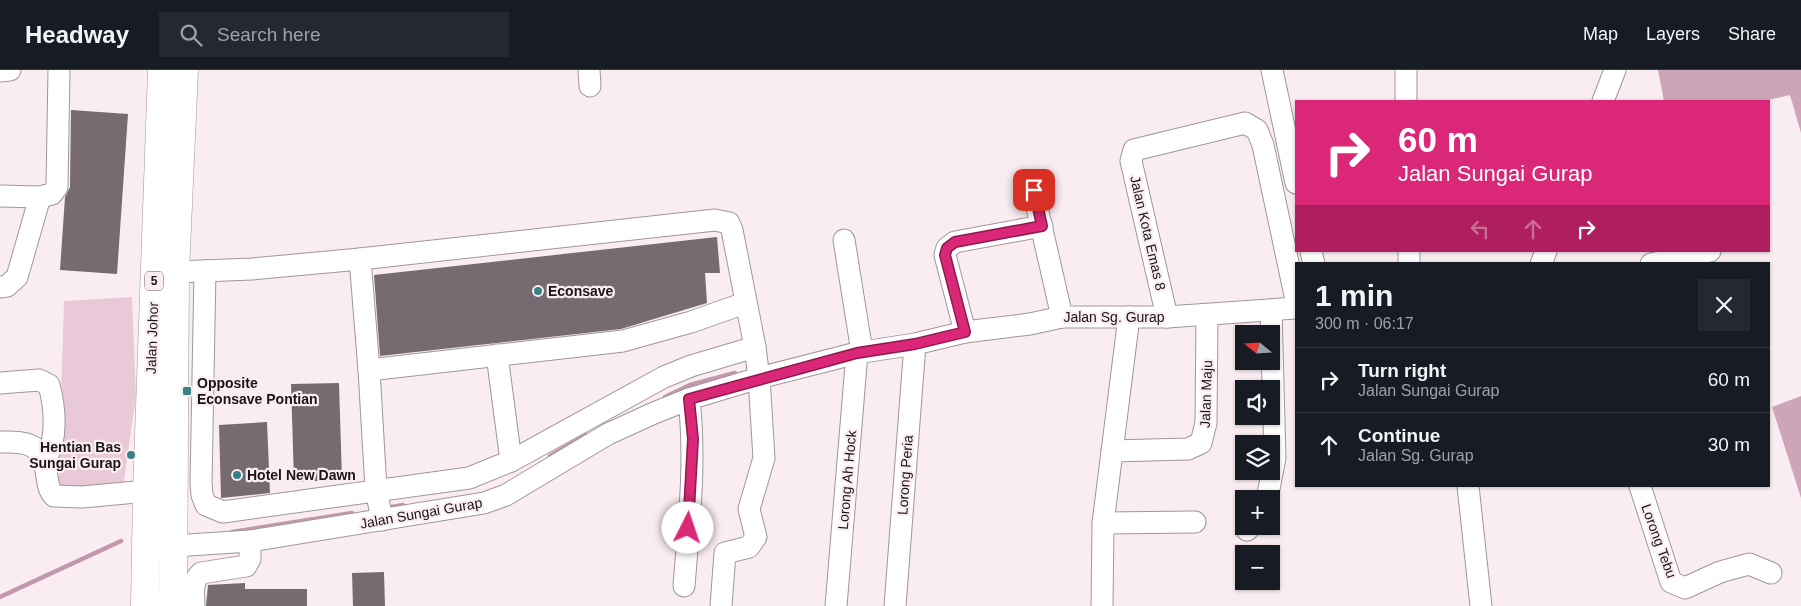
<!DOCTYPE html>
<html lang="en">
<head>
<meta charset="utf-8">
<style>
  :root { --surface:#171b24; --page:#242831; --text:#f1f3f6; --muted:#9ea1a6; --line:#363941 }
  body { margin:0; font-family:Arial,sans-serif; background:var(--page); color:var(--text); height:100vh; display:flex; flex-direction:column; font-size:19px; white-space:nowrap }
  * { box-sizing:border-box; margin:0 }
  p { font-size:16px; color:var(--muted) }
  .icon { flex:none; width:28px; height:28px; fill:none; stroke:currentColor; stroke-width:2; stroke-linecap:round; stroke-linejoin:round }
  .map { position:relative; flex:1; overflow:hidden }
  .details { position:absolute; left:1295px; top:192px; width:475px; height:225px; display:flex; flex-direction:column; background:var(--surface); border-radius:0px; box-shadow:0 1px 4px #0004 }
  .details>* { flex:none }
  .banner { position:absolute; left:1295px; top:30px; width:475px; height:152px; border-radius:0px; box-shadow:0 1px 4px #0004; background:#db2777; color:#fff; overflow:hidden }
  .needle { width:32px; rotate:288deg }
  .buttons { position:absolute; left:1235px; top:255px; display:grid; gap:10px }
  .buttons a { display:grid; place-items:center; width:45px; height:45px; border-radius:0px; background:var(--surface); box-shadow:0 1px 4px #0004; font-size:25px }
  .pin { position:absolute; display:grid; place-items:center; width:42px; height:42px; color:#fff; margin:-21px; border-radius:10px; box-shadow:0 2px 8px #0006 }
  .me { position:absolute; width:55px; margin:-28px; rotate:4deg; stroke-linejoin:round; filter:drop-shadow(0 0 4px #0008) }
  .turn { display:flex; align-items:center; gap:18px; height:105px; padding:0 20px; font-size:22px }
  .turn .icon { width:65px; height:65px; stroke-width:2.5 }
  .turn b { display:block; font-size:35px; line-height:42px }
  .lanes { display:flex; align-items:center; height:48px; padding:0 20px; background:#0003; justify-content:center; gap:25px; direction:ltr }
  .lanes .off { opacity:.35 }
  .round { display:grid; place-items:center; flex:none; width:52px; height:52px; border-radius:0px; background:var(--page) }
  .headline { display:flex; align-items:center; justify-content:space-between; height:85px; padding:0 20px }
  h1 { font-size:30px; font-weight:700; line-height:38px }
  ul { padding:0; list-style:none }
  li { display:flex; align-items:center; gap:15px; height:65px; padding:0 20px; border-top:1px solid var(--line) }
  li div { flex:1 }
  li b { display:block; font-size:19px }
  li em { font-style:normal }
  header { display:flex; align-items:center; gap:30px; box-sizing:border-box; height:70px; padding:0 25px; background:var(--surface); border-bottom:1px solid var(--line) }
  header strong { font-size:24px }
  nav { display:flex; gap:28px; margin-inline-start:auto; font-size:18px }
  .search { width:350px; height:45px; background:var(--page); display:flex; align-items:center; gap:12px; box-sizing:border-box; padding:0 18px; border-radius:0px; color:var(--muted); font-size:19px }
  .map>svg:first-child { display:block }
  .green { fill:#e9c9d7 }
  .forest { fill:#cea5b8 }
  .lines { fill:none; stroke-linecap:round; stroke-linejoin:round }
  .stream { stroke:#c299ac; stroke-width:4.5 }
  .building { fill:#766b70 }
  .minor-casing { stroke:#a1959b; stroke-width:23 }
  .highway-casing { stroke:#a1959b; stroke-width:29 }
  .minor { stroke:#fff; stroke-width:21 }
  .highway { stroke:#fff; stroke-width:28 }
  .route-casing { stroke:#8e194d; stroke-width:12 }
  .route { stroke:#db2777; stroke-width:9 }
  .poi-dot { fill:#388184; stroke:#faedf2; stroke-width:2 }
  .labels { text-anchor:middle; stroke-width:4.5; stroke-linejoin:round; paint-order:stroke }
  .shield { fill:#faedf2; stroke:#5d5659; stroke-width:1 }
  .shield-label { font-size:12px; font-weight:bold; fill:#1a1517 }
  .street-label { font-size:14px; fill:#1a1517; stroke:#faedf2 }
  .poi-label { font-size:14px; font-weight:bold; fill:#1a1517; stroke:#faedf2; text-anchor:start }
</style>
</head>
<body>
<header>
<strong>Headway</strong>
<div class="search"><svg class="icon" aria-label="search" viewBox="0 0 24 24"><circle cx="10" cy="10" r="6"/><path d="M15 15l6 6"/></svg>Search here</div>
<nav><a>Map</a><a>Layers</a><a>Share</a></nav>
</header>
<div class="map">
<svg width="1801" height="536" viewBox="0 0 1801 536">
  <rect width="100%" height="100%" fill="#faedf2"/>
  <path class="green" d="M132 227 136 326 123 417 58 423 64 231Z"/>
  <g class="forest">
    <path d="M1658 0H1801V63L1790 25 1764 31H1664Z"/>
    <path d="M1801 326V428L1772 337Z"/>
  </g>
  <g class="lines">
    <g class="stream">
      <path d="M665 327 690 315 735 303"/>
      <path d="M550 386 586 365"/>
      <path d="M386 438 403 435"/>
      <path d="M232 462 352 443"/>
      <path d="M0 527 121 471"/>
    </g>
  </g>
  <g class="building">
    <path d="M71 40 128 44 117 204 60 200 65 127 70 117Z"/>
    <path d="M717 167 720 203H705L707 233 621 259 380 286 374 205Z"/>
    <path d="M339 313 342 410 294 412 291 314Z"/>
    <path d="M267 352 270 423 221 428 219 355Z"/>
    <path d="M384 502 385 536H353L352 503Z"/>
    <path d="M245 513V519H307V536H206L208 515Z"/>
  </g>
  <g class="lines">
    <defs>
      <g id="minor">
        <path d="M589 0 590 16"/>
        <path d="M1272 0 1296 113"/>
        <path d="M1406 0V31"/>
        <path d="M0 1 10 0"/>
        <path d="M1603 31 1615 0"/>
        <path d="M1033 120 1062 247"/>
        <path d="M0 126 40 127"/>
        <path d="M844 170 862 282"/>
        <path d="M1311 181 1314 194"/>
        <path d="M1409 181V194"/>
        <path d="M360 189 715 150 729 153 732 160 755 277 759 308 764 388 749 439 756 467 749 477 725 483 721 536"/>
        <path d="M1541 194 1546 181"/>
        <path d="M1651 194 1710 181"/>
        <path d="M205 201 201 413 202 425 206 435 223 442 469 408 511 391 664 307 691 296 755 277"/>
        <path d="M175 202 252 199 360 189 369 300 376 419 382 450"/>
        <path d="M0 217 7 216 17 207 40 127 52 124 57 117 59 0"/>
        <path d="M1167 247 1131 91 1134 80 1245 53 1257 60 1263 75 1296 230"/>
        <path d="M965 262 945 185 947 178 955 172 1042 156"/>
        <path d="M497 285 511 391"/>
        <path d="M369 300 623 271 691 252 745 233"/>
        <path d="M0 313 39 310 49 315C55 337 58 370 45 390"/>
        <path d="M0 372C31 371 43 375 47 407 48 414 49 421 54 426L82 427 147 421"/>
        <path d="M1112 381 1188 379 1201 373 1206 353 1207 245"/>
        <path d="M1468 416 1481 536"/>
        <path d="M1640 416 1671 512 1685 518 1720 502 1749 494 1771 503"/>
        <path d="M1267 429 1275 388 1271 240"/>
        <path d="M1103 453 1195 452"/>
        <path d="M1247 460 1251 456"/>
        <path d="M158 477 250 471 484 433 506 425 608 364 654 343 689 329 759 308 857 283 915 274 965 262 1030 254 1062 247H1167L1296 238"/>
        <path d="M684 516C689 453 696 392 689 329"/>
        <path d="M194 536C194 524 191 512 201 503L246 496 250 489V471"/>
        <path d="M836 536 857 283"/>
        <path d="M895 536 915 274"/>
        <path d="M1102 536 1103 453 1129 247"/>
      </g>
      <g id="highway">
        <path d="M145 536 147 421 162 0"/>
        <path d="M173 536 175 202 184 0"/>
      </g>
    </defs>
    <use href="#minor" class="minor-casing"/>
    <use href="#highway" class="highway-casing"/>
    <use href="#minor" class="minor"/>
    <use href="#highway" class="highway"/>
  </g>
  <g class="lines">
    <defs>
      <path id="route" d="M688 458 693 369 689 329 857 283 915 274 965 262 945 185 947 178 955 172 1042 156 1034 120"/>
    </defs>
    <use href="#route" class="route-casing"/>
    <use href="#route" class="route"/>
  </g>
  <g class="poi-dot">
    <circle cx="538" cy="221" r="5"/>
    <rect x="182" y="316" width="10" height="10" rx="2.5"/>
    <circle cx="131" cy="385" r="5"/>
    <circle cx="237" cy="405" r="5"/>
  </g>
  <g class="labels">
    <rect class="shield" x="145" y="201.5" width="18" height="19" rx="4"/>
    <g class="shield-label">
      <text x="154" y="215">5</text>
    </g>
    <g class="street-label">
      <text transform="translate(1148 163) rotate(77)" y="5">Jalan Kota Emas 8</text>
      <text x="1114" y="252">Jalan Sg. Gurap</text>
      <text transform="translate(152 268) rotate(-88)" y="5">Jalan Johor</text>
      <text transform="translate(1206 324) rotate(-88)" y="5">Jalan Maju</text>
      <text transform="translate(905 405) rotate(-86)" y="5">Lorong Peria</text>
      <text transform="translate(847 410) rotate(-85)" y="5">Lorong Ah Hock</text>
      <text transform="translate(421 443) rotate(-10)" y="5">Jalan Sungai Gurap</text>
      <text transform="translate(1659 471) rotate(70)" y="5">Lorong Tebu</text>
    </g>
    <g class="poi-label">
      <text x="548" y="226">Econsave</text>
      <text x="197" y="318">Opposite<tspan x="197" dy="16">Econsave Pontian</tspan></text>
      <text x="121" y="382" text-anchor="end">Hentian Bas<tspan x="121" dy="16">Sungai Gurap</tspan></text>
      <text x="247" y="410">Hotel New Dawn</text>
    </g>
  </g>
</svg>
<div class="buttons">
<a><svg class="needle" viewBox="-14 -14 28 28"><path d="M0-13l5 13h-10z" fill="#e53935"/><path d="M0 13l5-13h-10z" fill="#9ea1a6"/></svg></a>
<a><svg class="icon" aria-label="sound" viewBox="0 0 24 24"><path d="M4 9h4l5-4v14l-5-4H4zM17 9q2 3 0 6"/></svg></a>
<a><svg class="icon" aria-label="layers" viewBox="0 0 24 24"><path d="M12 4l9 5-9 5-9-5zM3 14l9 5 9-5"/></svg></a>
<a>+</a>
<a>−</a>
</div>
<div class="pin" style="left:1034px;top:120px;background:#d93025"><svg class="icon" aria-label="arrive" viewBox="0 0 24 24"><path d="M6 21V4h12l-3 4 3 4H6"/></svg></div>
<svg class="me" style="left:688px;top:458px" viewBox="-20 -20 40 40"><circle r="19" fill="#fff"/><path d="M0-13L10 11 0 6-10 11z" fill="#db2777"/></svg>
<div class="banner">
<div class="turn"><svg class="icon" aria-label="right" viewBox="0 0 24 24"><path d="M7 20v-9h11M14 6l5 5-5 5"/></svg><div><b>60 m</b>Jalan Sungai Gurap</div></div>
<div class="lanes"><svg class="icon off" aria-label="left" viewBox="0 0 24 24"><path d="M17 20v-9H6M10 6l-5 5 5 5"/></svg><svg class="icon off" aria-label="ahead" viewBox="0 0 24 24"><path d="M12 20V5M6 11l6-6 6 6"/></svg><svg class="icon" aria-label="right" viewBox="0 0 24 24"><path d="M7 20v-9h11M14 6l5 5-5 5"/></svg></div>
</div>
<section class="details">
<div class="headline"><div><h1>1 min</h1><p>300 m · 06:17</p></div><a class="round"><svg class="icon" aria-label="close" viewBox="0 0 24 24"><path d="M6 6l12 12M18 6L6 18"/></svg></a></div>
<ul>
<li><svg class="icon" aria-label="right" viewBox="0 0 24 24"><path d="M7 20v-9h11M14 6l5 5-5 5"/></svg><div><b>Turn right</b><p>Jalan Sungai Gurap</p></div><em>60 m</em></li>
<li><svg class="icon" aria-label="ahead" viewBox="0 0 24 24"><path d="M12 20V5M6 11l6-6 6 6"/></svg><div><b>Continue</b><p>Jalan Sg. Gurap</p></div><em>30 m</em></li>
</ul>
</section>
</div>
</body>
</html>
